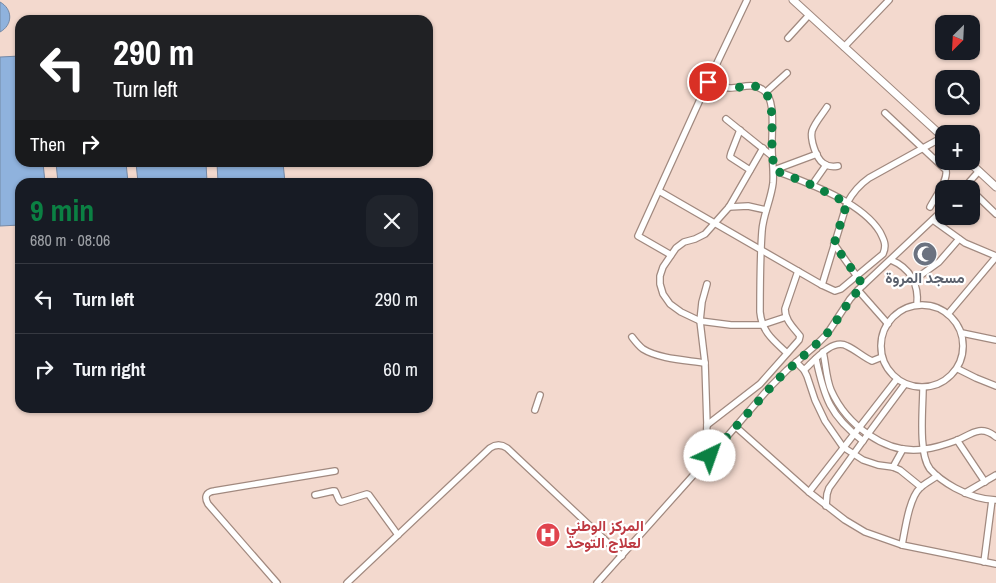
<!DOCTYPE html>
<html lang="en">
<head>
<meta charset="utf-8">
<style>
  :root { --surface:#171b24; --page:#20242c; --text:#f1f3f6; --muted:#9ea1a6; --line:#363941; --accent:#0b8043 }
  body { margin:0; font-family:"Archivo Narrow",Vazirmatn,sans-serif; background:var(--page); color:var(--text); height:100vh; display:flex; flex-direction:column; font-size:19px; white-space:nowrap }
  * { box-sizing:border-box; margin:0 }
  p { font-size:16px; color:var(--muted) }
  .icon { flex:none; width:28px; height:28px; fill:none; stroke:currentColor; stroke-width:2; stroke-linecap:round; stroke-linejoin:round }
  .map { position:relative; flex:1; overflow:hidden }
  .drawer { position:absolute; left:15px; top:178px; width:418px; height:235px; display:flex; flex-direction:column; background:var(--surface); border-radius:15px; box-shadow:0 1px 4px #0004 }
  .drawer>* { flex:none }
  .banner { position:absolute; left:15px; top:15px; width:418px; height:152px; border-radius:15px; box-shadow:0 1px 4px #0004; background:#202124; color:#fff; overflow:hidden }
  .needle { width:32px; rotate:204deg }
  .controls { position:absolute; left:935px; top:15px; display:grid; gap:10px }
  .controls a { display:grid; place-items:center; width:45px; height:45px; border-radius:10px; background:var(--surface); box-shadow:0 1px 4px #0004; font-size:25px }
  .pin { position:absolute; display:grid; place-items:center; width:42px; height:42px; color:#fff; margin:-21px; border:2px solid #fff; border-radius:50%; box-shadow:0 1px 5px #0007 }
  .me { position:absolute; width:55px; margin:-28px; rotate:42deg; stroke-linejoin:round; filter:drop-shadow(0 0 4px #0008) }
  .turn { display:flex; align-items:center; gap:18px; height:105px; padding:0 15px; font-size:22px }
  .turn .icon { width:65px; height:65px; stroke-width:2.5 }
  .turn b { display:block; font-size:35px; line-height:42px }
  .then { display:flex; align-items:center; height:48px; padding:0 15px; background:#0003; gap:10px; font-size:19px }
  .round { display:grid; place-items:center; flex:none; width:52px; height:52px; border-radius:15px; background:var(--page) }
  .headline { display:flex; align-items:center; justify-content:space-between; height:85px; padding:0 15px }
  h1 { font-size:30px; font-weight:800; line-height:38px; color:var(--accent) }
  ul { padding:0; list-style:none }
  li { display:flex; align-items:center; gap:15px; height:70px; padding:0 15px; border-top:1px solid var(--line) }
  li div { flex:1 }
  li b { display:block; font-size:19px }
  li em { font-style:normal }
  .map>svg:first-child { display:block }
  .water { fill:#8fb2dd; stroke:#7489a6 }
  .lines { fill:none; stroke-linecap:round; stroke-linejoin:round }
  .minor-casing { stroke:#a1897f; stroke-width:8 }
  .major-casing { stroke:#a1897f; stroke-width:9 }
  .minor { stroke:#fff; stroke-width:5.5 }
  .major { stroke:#fff; stroke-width:7 }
  .route { stroke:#0b8043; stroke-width:9; stroke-dasharray:0 16.2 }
  .labels { text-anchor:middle; stroke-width:4.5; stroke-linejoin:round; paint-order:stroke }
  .worship-label { font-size:15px; font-weight:bold; fill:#5b616d; stroke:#fff }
  .health-label { font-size:15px; font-weight:bold; fill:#be3a42; stroke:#fff; text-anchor:start }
</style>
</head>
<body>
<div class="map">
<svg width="996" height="583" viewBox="0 0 996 583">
  <rect width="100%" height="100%" fill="#f3d9ce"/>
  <g class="water">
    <path d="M0 2C13 9 13 25 0 32Z"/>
    <path d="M20 56V162L43 163 45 182H20V225L0 226V57Z"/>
    <path d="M56 163H126L128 182H58Z"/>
    <path d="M136 163H206L207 182H138Z"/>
    <path d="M217 163H283L285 182H218Z"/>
  </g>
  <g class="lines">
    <defs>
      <g id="minor">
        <path d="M788 38 809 15"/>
        <path d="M844 47 889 0"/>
        <path d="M708 82C715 85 722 88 730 88 741 88 753 82 763 90 777 99 771 134 772 149 772 160 774 171 773 183 771 200 763 215 762 231 760 258 760 285 760 312 762 332 773 340 787 353"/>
        <path d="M766 92 787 73"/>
        <path d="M827 107C822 115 815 122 812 131 810 139 816 158 823 163 828 167 833 167 838 166"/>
        <path d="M885 113 946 170C948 181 935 197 930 207"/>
        <path d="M726 119 772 156"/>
        <path d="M740 130 731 153 730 157 750 170"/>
        <path d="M763 148 729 207 705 234 695 239 684 242 676 248 663 267 660 276V284L663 294 670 304 681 312 700 321 731 325H762L786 317"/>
        <path d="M774 170 817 154"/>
        <path d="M812 185 826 165"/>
        <path d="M963 189 979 171"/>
        <path d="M971 190 996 214"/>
        <path d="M659 191 822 285 835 291 841 289 883 254C887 245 884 240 880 232 861 201 807 183 774 170"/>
        <path d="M729 207 748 206 766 210"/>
        <path d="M933 220 965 243 996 256"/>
        <path d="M834 244 863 285"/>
        <path d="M671 255 638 236 708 82 747 0"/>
        <path d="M891 260C910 268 919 284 917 305"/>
        <path d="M914 280 939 262 959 239"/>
        <path d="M822 285 847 203C853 192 859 185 869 178L943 137"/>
        <path d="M858 290 888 324"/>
        <circle cx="922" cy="346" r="41"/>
        <path d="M948 314 996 257"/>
        <path d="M962 333 996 340"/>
        <path d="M632 337C635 341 639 346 643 349 659 359 686 360 705 363"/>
        <path d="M823 352C826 364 826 378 831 390 846 424 886 456 925 449 936 448 947 444 958 440 965 437 972 432 979 431 986 430 991 433 996 437"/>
        <path d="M816 359C824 397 830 416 863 441"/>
        <path d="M796 362 804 370 807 376 815 400 825 421 843 447 863 460 878 465 893 467 900 470 921 487"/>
        <path d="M958 369 976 378 996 386"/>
        <path d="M804 370C814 361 832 338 847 346 856 350 863 357 872 361L882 357"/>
        <path d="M923 388C923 408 918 453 930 469 937 477 946 483 955 488 968 495 981 500 996 500"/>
        <path d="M535 410 540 395"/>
        <path d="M707 425 760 384 799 340 800 336C793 327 785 320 785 309L798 271"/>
        <path d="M736 427 809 492 845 520 865 532 902 545 996 564"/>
        <path d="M957 440 985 482"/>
        <path d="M705 452 707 425 705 363 700 321 702 302 707 284"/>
        <path d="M893 467 903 449"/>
        <path d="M809 492 897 379"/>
        <path d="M965 493 996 475"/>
        <path d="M315 495 333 491H335L339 500 341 502 367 494 369 495 398 535"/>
        <path d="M826 506 827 494 829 488 868 434 905 384"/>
        <path d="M902 545C905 530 909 498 920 488 925 483 932 480 937 476"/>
        <path d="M984 562 992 500"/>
        <path d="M277 583 208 504C204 497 206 492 214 491L335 471"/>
        <path d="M347 583 490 448C496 444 501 444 507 448L622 556"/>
        <path d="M597 583 698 470 769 388 787 370 816 345 827 334 850 299 858 290 944 209"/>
      </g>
      <g id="major">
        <path d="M793 0 944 138"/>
        <path d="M968 161 996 187"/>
      </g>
    </defs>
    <use href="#minor" class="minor-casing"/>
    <use href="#major" class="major-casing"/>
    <use href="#minor" class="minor"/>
    <use href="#major" class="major"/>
  </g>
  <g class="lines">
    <path class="route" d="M708 82 728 88 755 86 766 92 770 102 772 115V149L774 170 812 185 847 203 834 244 863 285 850 300 831 329 822 339 778 379 710 456"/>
  </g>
  <defs>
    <symbol id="mosque-disc" viewBox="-11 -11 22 22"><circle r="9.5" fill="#6b7280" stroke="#fff"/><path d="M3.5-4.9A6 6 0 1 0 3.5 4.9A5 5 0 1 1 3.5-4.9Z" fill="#fff"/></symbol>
    <symbol id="hospital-disc" viewBox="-11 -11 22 22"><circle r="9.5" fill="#e0444e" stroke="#fff"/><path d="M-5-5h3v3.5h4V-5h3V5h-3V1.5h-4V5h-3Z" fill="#fff"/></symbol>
  </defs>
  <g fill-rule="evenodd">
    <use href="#mosque-disc" x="911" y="240" width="28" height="28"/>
    <use href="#hospital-disc" x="534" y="521" width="28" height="28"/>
  </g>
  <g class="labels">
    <g class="worship-label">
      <text x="925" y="283">مسجد المروة</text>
    </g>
    <g class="health-label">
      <text x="566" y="531">المركز الوطني<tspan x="566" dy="17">لعلاج التوحد</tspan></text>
    </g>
  </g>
</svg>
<div class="controls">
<a><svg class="needle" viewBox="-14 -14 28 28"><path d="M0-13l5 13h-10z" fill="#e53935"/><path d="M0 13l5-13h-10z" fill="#9ea1a6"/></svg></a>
<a><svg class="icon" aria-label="search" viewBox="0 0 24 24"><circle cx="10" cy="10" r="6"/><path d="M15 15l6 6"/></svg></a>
<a>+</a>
<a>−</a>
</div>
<div class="pin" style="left:708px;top:82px;background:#d93025"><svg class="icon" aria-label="arrive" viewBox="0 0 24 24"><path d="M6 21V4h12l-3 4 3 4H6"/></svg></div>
<svg class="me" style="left:710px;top:456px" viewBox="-20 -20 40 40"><circle r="19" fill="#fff"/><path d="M0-13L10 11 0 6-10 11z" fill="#0b8043"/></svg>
<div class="banner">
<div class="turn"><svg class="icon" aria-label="left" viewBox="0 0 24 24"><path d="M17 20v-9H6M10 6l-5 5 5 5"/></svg><div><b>290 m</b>Turn left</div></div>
<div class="then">Then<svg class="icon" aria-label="right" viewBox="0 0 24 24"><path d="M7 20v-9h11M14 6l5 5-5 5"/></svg></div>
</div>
<section class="drawer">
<div class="headline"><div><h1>9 min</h1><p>680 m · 08:06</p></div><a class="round"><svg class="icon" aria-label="close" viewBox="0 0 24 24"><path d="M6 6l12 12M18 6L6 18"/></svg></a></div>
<ul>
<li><svg class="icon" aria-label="left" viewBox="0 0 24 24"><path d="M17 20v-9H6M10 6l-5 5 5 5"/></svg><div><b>Turn left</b></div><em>290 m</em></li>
<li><svg class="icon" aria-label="right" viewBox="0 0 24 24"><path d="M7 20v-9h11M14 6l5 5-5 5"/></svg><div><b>Turn right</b></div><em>60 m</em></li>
</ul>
</section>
</div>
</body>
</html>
